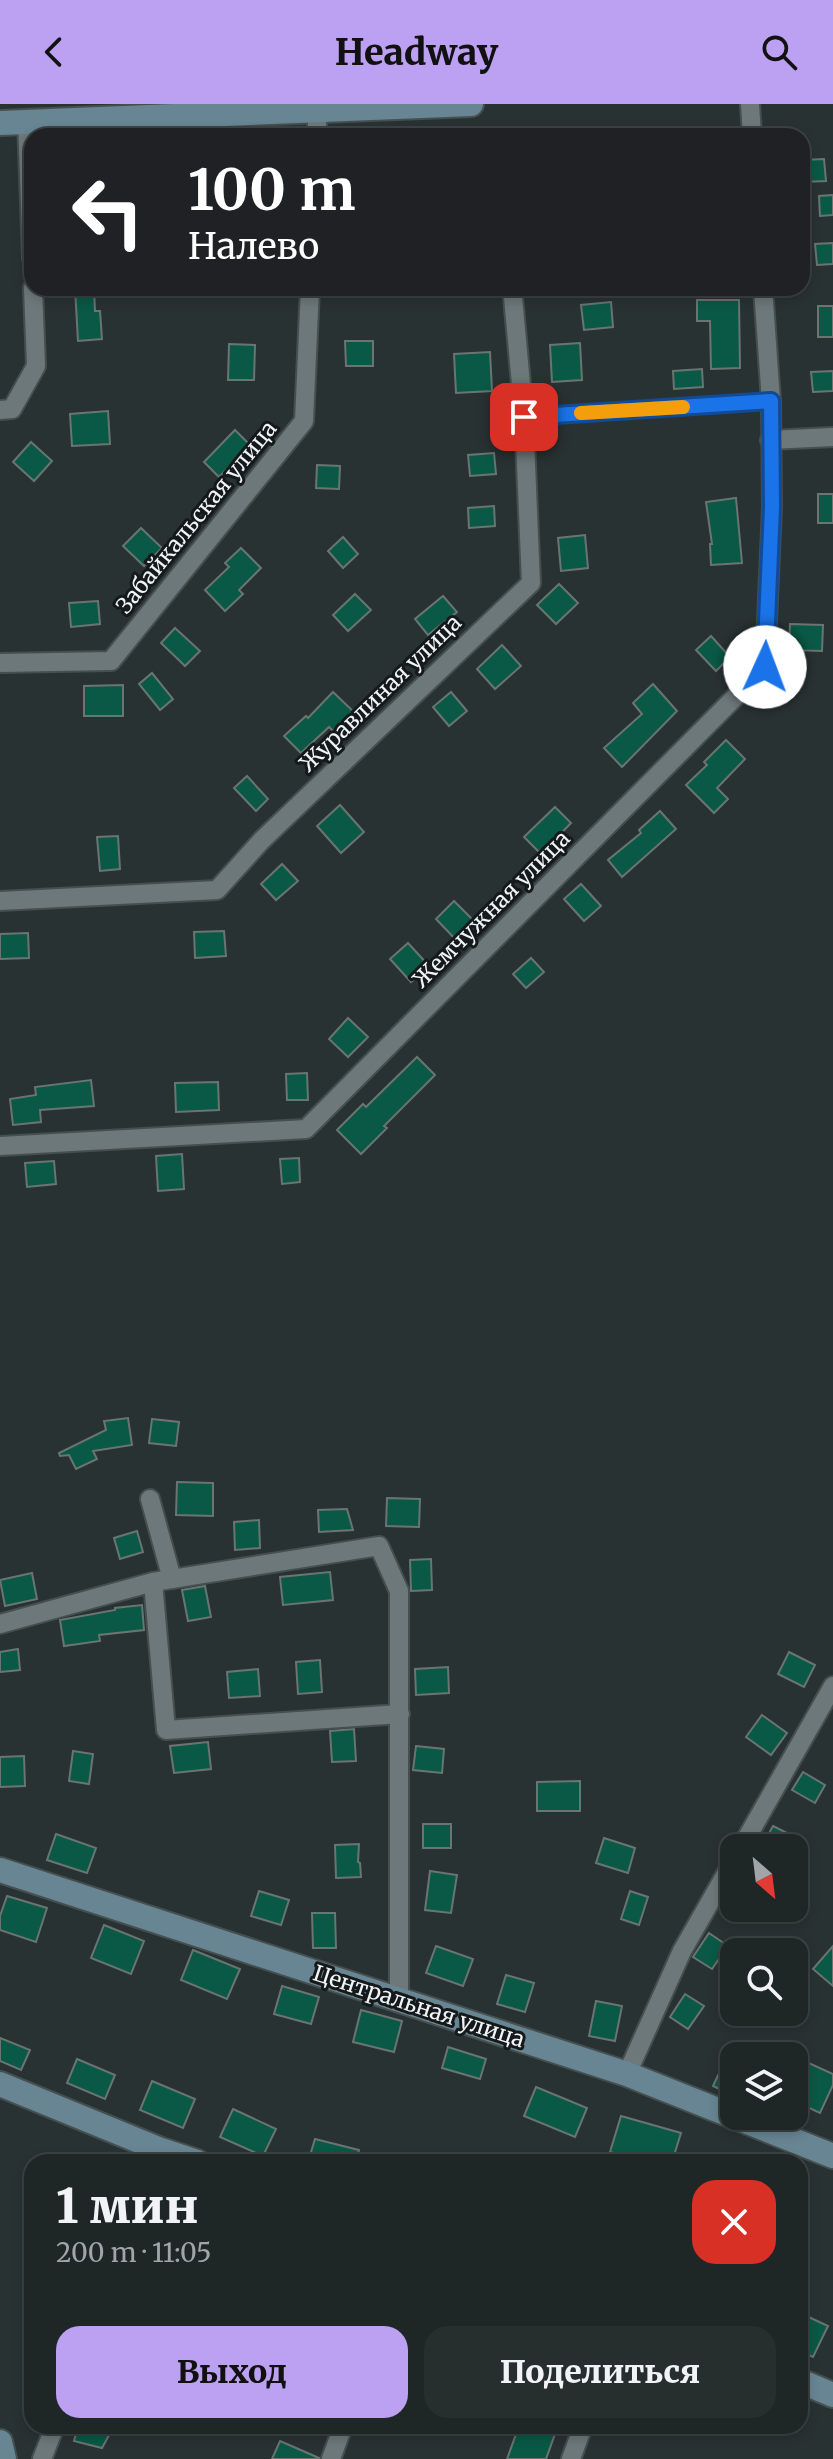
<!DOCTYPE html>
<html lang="ru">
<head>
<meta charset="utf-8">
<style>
  :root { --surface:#1f2626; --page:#272e2e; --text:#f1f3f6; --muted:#a1a5a7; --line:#3c4343; --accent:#bca0f2 }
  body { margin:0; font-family:Merriweather,serif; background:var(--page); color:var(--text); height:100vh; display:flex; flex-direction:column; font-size:30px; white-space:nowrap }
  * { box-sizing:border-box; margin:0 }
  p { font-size:26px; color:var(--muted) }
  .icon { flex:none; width:44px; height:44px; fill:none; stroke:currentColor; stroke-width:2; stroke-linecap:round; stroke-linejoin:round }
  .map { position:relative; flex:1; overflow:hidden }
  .sheet { position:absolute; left:24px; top:2050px; width:784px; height:280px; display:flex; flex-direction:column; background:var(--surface); border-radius:24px; box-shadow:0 4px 12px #0003,0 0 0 2px var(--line) }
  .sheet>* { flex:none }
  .guide { position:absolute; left:24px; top:24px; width:786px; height:168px; border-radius:24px; box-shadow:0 4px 12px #0003,0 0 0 2px var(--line); background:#202124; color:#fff; overflow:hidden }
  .needle { width:52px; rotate:152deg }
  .buttons { position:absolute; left:720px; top:1730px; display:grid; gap:16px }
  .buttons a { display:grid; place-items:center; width:88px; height:88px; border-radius:16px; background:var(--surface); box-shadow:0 4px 12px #0003,0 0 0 2px var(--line); font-size:40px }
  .pin { position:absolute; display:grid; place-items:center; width:68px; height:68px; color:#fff; margin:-34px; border-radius:16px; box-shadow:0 4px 12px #0006 }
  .me { position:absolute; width:88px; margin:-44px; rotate:2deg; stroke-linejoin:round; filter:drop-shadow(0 0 6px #0008) }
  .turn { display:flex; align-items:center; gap:28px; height:168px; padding:0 32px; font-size:36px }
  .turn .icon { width:104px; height:104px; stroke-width:2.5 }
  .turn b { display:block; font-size:56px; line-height:68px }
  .round { display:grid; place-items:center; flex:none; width:84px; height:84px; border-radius:24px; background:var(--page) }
  .headline { display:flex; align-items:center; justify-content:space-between; height:136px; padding:0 32px }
  h1 { font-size:48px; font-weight:800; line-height:60px }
  .primary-button { display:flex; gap:16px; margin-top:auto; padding:16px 32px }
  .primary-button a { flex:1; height:92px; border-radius:24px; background:var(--accent); color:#111; font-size:32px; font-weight:800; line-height:92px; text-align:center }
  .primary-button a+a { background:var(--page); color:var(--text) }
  header { display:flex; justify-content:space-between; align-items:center; height:104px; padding:0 32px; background:var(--accent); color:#111; font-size:36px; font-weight:800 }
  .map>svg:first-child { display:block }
  .building { fill:#095946; stroke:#6a7470; stroke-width:2 }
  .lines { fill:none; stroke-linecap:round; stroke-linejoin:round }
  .lane-casing { stroke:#464f50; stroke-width:13 }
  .street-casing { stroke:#464f50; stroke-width:22 }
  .secondary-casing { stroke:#464f50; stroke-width:28 }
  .lane { stroke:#6d787a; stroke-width:9 }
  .street { stroke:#6d787a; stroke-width:18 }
  .secondary { stroke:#688593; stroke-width:24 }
  .route-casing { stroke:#114b97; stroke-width:20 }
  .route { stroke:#1a73e8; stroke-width:14 }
  .slow { stroke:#f59e0b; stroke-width:14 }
  .labels { text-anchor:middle; stroke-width:6; stroke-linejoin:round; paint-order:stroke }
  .street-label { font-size:22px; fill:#eff5f6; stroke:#15191a }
</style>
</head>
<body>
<header><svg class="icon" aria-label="back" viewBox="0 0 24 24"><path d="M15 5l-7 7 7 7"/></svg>Headway<svg class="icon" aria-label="search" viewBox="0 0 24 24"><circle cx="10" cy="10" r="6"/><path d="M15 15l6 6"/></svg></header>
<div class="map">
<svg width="833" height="2355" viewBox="0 0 833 2355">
  <rect width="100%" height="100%" fill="#293233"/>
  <g class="building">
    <path d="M824 55 826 77 802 78V56Z"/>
    <path d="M833 91V111L820 112 819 92Z"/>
    <path d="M833 139V160L817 161 815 140Z"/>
    <path d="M75 184H94L95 207H100L102 235 78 237Z"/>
    <path d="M697 196H739L740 264 711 265 710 217H697Z"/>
    <path d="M611 198 613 223 584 226 581 201Z"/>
    <rect x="818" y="202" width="15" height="31"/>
    <path d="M345 237H373V262H346Z"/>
    <path d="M580 239 582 276 552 278 550 241Z"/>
    <path d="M229 240 255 241 254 276H228Z"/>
    <path d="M490 248 492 287 456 289 454 250Z"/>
    <path d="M702 265 703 283 674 285 673 267Z"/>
    <path d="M833 267V287L813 288 811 268Z"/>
    <path d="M108 307 110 340 72 342 70 310Z"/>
    <path d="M235 326 250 341 219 373 204 358Z"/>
    <path d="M31 338 52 357 34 377 13 358Z"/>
    <path d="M494 349 496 370 470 372 468 351Z"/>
    <path d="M317 361 340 362 339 385 316 384Z"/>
    <rect x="818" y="390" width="15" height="29"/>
    <path d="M736 394 742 459 711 461 710 440H712L706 398Z"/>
    <path d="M494 402 495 422 469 424 468 404Z"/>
    <path d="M141 424 162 444 144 462 123 442Z"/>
    <path d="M585 431 588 464 561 467 558 434Z"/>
    <path d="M343 433 358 450 343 464 328 447Z"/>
    <path d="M241 444 261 464 239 486 243 490 225 507 205 486 229 463 225 459Z"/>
    <path d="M559 480 578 499 556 520 537 501Z"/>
    <path d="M355 490 371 506 348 527 333 511Z"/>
    <path d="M443 492 457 508 428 531 415 515Z"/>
    <path d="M98 497 100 520 71 523 69 499Z"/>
    <path d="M790 520 823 521 822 547 789 546Z"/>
    <path d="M175 524 200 547 185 562 161 539Z"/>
    <path d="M711 532 730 553 716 567 696 546Z"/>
    <path d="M502 541 521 562 495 585 477 565Z"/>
    <path d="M152 569 173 595 160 606 139 580Z"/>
    <path d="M653 580 677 607 622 663 604 644 642 610 633 599Z"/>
    <path d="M123 581V612H84V582Z"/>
    <path d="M333 588 357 611 337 631 329 623 301 649 284 632 306 612 308 614Z"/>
    <path d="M451 588 467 607 449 622 433 603Z"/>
    <path d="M726 636 745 655 717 684 728 695 714 709 686 681 707 661 704 658Z"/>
    <path d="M247 672 268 695 256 707 234 684Z"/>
    <path d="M340 701 364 728 341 749 317 722Z"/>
    <path d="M555 703 571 719 541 750 524 733Z"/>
    <path d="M660 707 676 725 622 773 608 756 641 729 639 726Z"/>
    <path d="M118 732 120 765 100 767 97 733Z"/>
    <path d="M282 760 298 777 276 796 261 780Z"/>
    <path d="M581 780 601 802 584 817 564 795Z"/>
    <path d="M454 797 478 821 459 839 436 815Z"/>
    <path d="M224 827 226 852 195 854 194 828Z"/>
    <path d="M28 829 29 854 0 855V830Z"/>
    <path d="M408 839 429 862 411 878 390 855Z"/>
    <path d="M531 854 544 868 526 884 513 870Z"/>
    <path d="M348 914 368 933 348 953 329 935Z"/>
    <path d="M417 953 435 971 384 1022 387 1024 361 1050 337 1026 363 1000 366 1003Z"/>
    <path d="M307 969 308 996H287L286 970Z"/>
    <path d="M91 976 94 1002 40 1006 41 1018 13 1021 10 995 36 991 35 983Z"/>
    <path d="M218 978 219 1006 176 1008 175 979Z"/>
    <path d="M182 1050 184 1085 158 1087 156 1052Z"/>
    <path d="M299 1054 300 1078 282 1080 280 1055Z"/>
    <path d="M54 1057 56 1080 27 1083 25 1059Z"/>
    <path d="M128 1314 132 1341 93 1347 97 1355 76 1365 69 1351 60 1352 59 1349 106 1326 104 1317Z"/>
    <path d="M152 1315 179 1318 176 1342 149 1339Z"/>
    <path d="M177 1378 213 1379V1412L176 1411Z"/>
    <path d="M387 1394 420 1395 419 1423 386 1422Z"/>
    <path d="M347 1405 353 1426 319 1428 318 1406Z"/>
    <path d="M259 1416 260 1444 235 1446 234 1418Z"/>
    <path d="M137 1427 143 1448 120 1455 114 1434Z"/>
    <path d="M431 1455 432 1486 411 1487 410 1456Z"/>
    <path d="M330 1468 333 1496 283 1501 280 1473Z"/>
    <path d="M32 1469 37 1495 5 1502 0 1476Z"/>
    <path d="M205 1482 211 1513 188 1517 182 1486Z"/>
    <path d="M142 1501 144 1526 99 1531 100 1537 64 1542 60 1516 115 1506V1504Z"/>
    <path d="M18 1545 20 1566 0 1568V1548Z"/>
    <path d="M789 1548 815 1561 804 1583 778 1570Z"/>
    <path d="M320 1556 322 1588 298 1590 296 1558Z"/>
    <path d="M448 1563 449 1589 416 1591 415 1565Z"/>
    <path d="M258 1565 260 1592 229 1594 227 1568Z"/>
    <path d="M762 1611 787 1629 771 1651 746 1633Z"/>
    <path d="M354 1625 356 1657 332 1658 330 1627Z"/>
    <path d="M208 1638 211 1665 174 1669 170 1642Z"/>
    <path d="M416 1642 444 1645 442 1669 413 1666Z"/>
    <path d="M73 1647 93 1650 89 1680 69 1677Z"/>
    <path d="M24 1652 25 1682 0 1683V1653Z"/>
    <path d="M803 1668 825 1681 815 1699 792 1686Z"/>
    <path d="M580 1677V1707H537V1678Z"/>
    <rect x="423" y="1720" width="28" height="24"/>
    <path d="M773 1722 793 1732 787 1744H761Z"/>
    <path d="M56 1730 96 1744 87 1769 47 1756Z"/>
    <path d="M604 1734 635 1744 628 1769 596 1759Z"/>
    <path d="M359 1740 358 1758 360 1759 361 1773 336 1774 335 1741Z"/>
    <path d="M430 1767 457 1771 451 1809 425 1806Z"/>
    <path d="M259 1787 289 1796 281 1821 251 1812Z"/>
    <path d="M630 1787 648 1793 639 1821 621 1815Z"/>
    <path d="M7 1792 47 1804 36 1838 0 1826V1812Z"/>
    <path d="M312 1809H335L336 1844H313Z"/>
    <path d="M104 1821 144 1837 131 1870 91 1854Z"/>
    <path d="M709 1829 728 1842 712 1865 693 1853Z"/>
    <path d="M436 1842 473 1855 463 1882 426 1869Z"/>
    <path d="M833 1842V1882L813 1865Z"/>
    <path d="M193 1846 240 1865 227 1895 181 1876Z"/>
    <path d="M506 1871 534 1879 525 1908 497 1900Z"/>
    <path d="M282 1882 319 1893 311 1920 274 1910Z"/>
    <path d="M685 1890 704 1902 688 1925 670 1913Z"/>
    <path d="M596 1897 622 1902 615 1937 589 1932Z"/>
    <path d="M361 1906 402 1917 394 1948 353 1938Z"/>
    <path d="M0 1934 30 1946 21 1966 0 1957Z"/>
    <path d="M734 1937V1992L713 1982Z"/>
    <path d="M448 1943 486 1955 480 1975 442 1964Z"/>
    <path d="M77 1955 115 1971 105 1995 67 1979Z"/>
    <path d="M800 1955 833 1970V1981L820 2009 794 1997V1968Z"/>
    <path d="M152 1977 195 1995 183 2024 140 2006Z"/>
    <path d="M536 1983 587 2004 575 2033 524 2012Z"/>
    <path d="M233 2005 276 2025 263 2052 220 2033Z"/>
    <path d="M621 2012 681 2029 672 2058H645L610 2048Z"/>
    <path d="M315 2035 359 2046 356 2058H308Z"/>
    <path d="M800 2209 828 2222 813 2253 800 2247Z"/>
    <path d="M78 2322H114L102 2344 74 2337Z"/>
    <path d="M519 2322H542L556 2327 546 2355H507Z"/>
    <path d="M280 2337 319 2354V2355H272Z"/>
  </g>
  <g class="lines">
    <defs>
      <path id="lane" d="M524 313 771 297"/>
      <g id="street">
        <path d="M750 0 752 32"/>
        <path d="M27 17 32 154"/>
        <path d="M316 32 319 0"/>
        <path d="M0 306 12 305 36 262 33 184"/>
        <path d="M770 336 833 333"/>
        <path d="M0 559 111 557 304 317 310 184"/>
        <path d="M0 797 217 786 262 736 531 479 524 313 513 193"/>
        <path d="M0 1042 306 1025 765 563 772 403 771 297 763 184"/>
        <path d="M150 1395 172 1475"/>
        <path d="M153 1478 166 1626 400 1610"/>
        <path d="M0 1520 153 1478 379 1442 399 1487V1895"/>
        <path d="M741 1744 833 1582"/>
        <path d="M627 1970 682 1847 734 1756"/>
        <path d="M42 2355 55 2322"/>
        <path d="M331 2355 343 2322"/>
        <path d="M571 2355 583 2322"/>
      </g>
      <g id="secondary">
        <path d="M0 19 471 0"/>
        <path d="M0 1766 627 1970 833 2052"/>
        <path d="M0 1980 161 2046 197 2058"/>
        <path d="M800 2277 833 2291"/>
        <path d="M0 2338 4 2355"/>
      </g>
    </defs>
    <use href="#lane" class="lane-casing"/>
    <use href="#street" class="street-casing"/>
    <use href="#secondary" class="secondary-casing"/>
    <use href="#lane" class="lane"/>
    <use href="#street" class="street"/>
    <use href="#secondary" class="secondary"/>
  </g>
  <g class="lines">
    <defs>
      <path id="route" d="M524 313 771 297 772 403 765 563"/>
    </defs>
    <use href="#route" class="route-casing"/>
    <use href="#route" class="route"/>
    <path class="slow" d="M581 309 683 303"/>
  </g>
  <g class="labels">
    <g class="street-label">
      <text transform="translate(196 413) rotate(-51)" y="8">Забайкальская улица</text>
      <text transform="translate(380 589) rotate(-44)" y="8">Журавлиная улица</text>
      <text transform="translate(491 805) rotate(-45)" y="8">Жемчужная улица</text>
      <text transform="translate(419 1902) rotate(18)" y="8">Центральная улица</text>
    </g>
  </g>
</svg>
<div class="buttons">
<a><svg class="needle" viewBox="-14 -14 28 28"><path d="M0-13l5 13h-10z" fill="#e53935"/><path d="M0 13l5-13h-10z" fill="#a1a5a7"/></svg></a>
<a><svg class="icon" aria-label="search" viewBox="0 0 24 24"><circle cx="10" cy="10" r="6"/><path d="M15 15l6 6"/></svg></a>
<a><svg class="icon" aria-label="layers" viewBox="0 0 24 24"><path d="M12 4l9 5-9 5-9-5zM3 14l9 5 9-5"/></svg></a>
</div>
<div class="pin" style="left:524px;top:313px;background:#d93025"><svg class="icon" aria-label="arrive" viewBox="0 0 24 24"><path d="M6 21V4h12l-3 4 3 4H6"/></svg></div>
<svg class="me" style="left:765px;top:563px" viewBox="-20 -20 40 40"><circle r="19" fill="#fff"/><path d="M0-13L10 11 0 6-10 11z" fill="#1a73e8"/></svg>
<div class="guide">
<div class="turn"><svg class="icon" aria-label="left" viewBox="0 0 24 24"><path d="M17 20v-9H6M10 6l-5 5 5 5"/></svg><div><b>100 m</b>Налево</div></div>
</div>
<section class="sheet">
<div class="headline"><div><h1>1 мин</h1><p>200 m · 11:05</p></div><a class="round" style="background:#d93025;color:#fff"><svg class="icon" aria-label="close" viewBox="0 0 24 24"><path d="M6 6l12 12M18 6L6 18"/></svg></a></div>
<div class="primary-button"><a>Выход</a><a>Поделиться</a></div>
</section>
</div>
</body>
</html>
